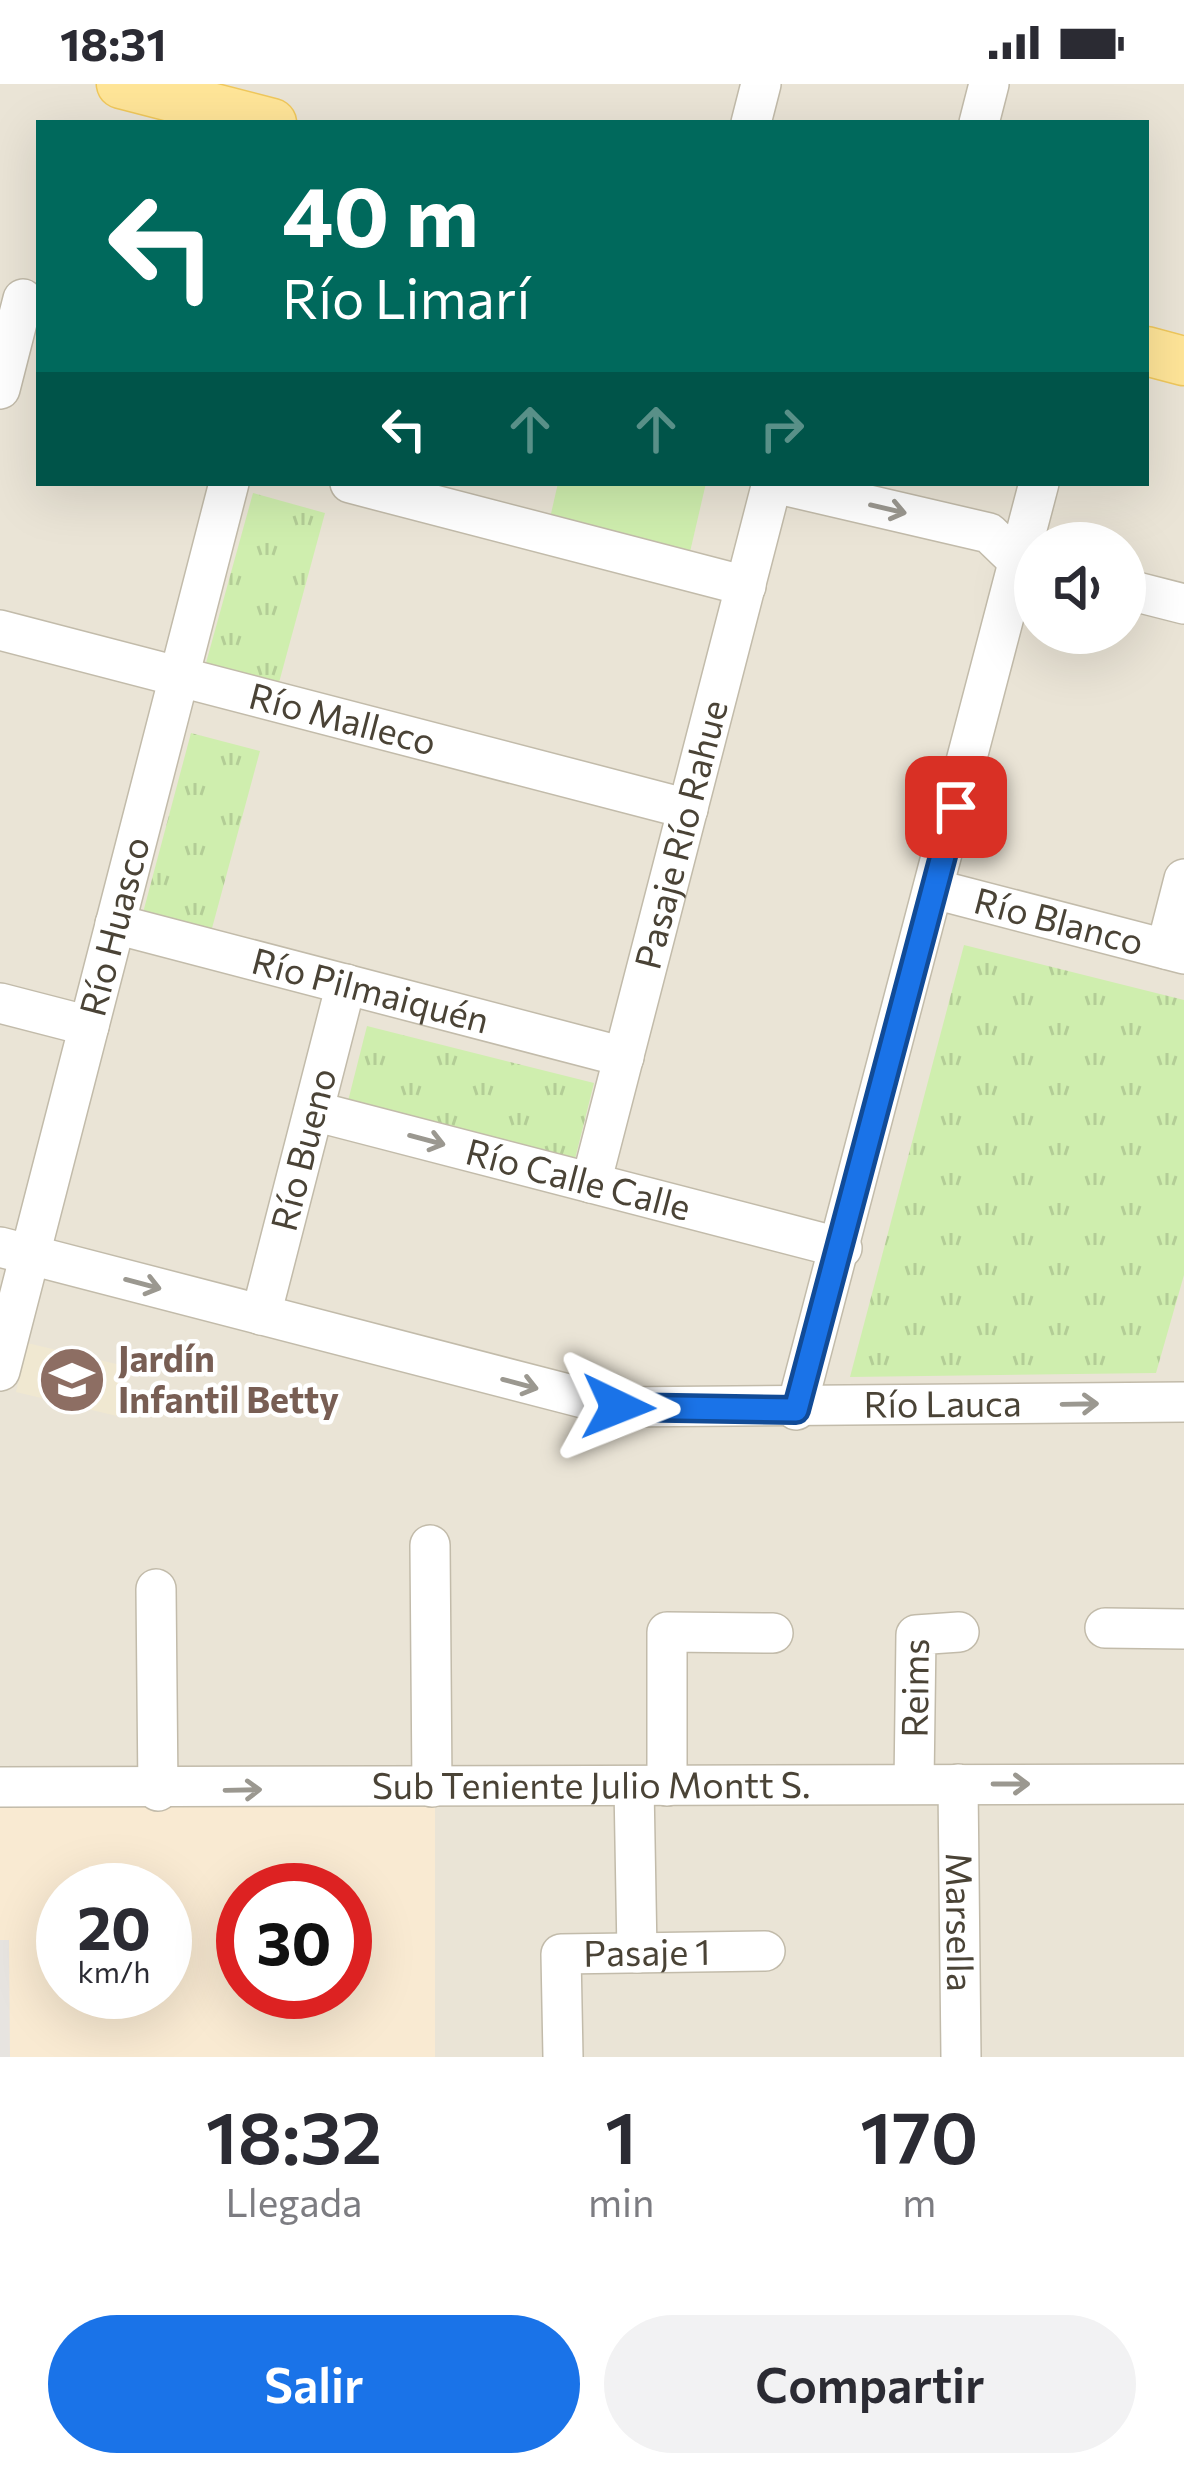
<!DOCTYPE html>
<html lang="es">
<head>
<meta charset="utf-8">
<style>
  :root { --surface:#fff; --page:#f2f2f3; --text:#2b2b33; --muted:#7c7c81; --accent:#1a73e8 }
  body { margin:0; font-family:Commissioner,sans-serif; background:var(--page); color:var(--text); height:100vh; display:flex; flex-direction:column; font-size:45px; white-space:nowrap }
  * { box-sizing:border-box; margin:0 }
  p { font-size:39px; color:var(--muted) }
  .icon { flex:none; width:66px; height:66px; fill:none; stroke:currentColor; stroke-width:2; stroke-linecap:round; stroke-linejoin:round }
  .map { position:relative; height:1973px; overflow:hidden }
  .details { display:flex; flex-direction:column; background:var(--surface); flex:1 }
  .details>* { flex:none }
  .banner { position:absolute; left:36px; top:36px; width:1113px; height:366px; border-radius:0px; box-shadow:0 12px 48px #0002; background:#00695c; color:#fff; overflow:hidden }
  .buttons { position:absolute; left:1014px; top:438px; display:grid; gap:24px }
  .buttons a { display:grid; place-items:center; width:132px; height:132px; border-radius:50%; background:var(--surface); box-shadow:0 12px 48px #0002; font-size:60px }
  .speed { position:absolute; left:36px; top:1779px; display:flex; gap:24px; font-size:60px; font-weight:700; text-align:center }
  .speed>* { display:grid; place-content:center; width:156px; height:156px; border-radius:50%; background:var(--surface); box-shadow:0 12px 48px #0002; line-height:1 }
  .speed small { font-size:30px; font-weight:400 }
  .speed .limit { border:18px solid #d22; background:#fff; color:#111 }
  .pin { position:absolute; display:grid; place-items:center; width:102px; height:102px; color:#fff; margin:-51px; border-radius:24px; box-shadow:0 6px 18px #0006 }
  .me { position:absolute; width:132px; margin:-66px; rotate:92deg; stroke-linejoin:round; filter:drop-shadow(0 0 9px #0008) }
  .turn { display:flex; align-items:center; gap:42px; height:252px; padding:0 48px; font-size:54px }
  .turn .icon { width:156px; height:156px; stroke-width:2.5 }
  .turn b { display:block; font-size:84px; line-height:102px }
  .lanes { display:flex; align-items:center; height:114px; padding:0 48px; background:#0003; justify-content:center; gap:60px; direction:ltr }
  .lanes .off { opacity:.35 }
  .eta { display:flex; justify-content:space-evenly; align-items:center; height:204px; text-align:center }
  .eta b { font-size:72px; font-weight:600; line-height:84px }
  .primary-button { display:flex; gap:24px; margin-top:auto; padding:24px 48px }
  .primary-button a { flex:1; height:138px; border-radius:72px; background:var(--accent); color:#fff; font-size:48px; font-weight:600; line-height:138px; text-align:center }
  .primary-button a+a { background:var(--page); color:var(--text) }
  .status { display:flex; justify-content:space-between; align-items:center; height:84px; padding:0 60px; background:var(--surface); direction:ltr }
  .status svg { height:33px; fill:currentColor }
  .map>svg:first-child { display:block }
  .residential { fill:#eae4d6; fill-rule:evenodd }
  .commercial { fill:#f9ead2; fill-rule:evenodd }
  .education { fill:#f0e8d1 }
  .grass { fill:url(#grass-tufts) }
  .pitch { fill:#cfeeae }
  .parking { fill:#e7e4e0 }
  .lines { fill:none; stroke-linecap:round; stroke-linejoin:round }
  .minor-casing { stroke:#c2bbaa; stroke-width:42 }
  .major-casing { stroke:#f0c85c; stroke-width:51 }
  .minor { stroke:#fff; stroke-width:39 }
  .major { stroke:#ffe598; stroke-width:48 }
  .oneway { stroke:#9b9890 }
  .route-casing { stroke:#114b97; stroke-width:30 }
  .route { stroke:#1a73e8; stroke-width:21 }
  .labels { text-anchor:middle; stroke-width:9; stroke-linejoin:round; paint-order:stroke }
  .street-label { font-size:36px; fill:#4a4336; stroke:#fff }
  .education-label { font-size:36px; font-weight:bold; fill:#785e54; stroke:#fff; text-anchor:start }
</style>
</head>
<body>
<div class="status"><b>18:31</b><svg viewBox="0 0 49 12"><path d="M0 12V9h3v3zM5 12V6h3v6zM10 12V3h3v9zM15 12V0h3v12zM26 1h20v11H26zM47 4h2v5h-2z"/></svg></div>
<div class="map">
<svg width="1184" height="1973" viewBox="0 0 1184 1973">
  <defs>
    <pattern id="grass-tufts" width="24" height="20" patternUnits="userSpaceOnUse" patternTransform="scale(3)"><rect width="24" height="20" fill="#cfeeae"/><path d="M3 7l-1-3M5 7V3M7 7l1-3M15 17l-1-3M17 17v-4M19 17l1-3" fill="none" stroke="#b3cd96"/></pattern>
  </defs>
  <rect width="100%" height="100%" fill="#f6f2e8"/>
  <path class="residential" d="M0 0H1184V1973H435V1715L0 1722ZM39 39H1146V399H39ZM1035 459H1125V549H1035Z"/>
  <path class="commercial" d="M435 1715V1973H0V1722ZM63 1806H165V1908H63ZM243 1806H345V1908H243Z"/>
  <path class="education" d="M27 1259 129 1283 117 1332 16 1308Z"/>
  <g class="grass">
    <path d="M253 409 325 429 274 617 201 597Z"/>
    <path d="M191 649 260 667 208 859 140 840Z"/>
    <path d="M964 861 1184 916V1191L1156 1289 850 1293Z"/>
    <path d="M367 942 594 999 574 1079 347 1021Z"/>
  </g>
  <path class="pitch" d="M558 399H706L690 468 550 434Z"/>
  <path class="parking" d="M0 1856H9L10 1973H0Z"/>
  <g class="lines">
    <defs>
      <g id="minor">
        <path d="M751 39 761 0"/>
        <path d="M979 39 989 0"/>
        <path d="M0 305 23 215"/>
        <path d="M350 399 746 502"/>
        <path d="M774 399 989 449 1019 478 1035 482"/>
        <path d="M1125 505 1184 520"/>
        <path id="s1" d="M0 546 688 725"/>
        <path id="s2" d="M934 805 1184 870"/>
        <path id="s3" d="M115 840 624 973"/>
        <path d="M1166 865 1184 795"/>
        <path d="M0 919 89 942"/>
        <path id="s4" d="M314 1027 842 1164"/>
        <path id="s5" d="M591 1099 772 399"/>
        <path id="s6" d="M0 1163 618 1323 1184 1318"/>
        <path id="s7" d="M261 1231 346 900"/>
        <path id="s8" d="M0 1287 229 399"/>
        <path d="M796 1326 1039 399"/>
        <path d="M430 1461 432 1703"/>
        <path d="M156 1505 158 1707"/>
        <path d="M1105 1544 1184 1545"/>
        <path id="s9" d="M914 1700 916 1551 959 1548"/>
        <path id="s10" d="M958 1700 961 1973"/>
        <path d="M634 1702 637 1869"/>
        <path d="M667 1702V1548L773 1549"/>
        <path id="s11" d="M0 1703 1184 1700"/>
        <path id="s12" d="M563 1973 561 1870 765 1867"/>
      </g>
      <g id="major">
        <path d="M121 0 272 39"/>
        <path d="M1146 267 1184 277"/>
      </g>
    </defs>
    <use href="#minor" class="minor-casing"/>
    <use href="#major" class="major-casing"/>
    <use href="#minor" class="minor"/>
    <use href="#major" class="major"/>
  </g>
  <defs><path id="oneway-shaft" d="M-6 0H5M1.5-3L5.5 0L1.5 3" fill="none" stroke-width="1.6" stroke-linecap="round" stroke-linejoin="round" transform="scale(3)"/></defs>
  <g class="oneway">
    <use href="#oneway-shaft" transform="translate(888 425) rotate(13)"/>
    <use href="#oneway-shaft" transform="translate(427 1056) rotate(15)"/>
    <use href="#oneway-shaft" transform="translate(143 1200) rotate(15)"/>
    <use href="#oneway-shaft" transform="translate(520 1300) rotate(15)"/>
    <use href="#oneway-shaft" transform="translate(1080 1320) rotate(-1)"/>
    <use href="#oneway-shaft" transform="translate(1011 1700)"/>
    <use href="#oneway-shaft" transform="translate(243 1706) rotate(-1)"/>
  </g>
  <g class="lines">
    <defs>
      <path id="route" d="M618 1323 796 1326 956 723"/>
    </defs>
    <use href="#route" class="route-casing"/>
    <use href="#route" class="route"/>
  </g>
  <defs>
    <symbol id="school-disc" viewBox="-11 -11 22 22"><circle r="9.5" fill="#8d6e63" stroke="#fff"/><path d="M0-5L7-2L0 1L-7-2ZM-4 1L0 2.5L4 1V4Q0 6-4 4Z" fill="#fff"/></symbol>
  </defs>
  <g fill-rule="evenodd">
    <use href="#school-disc" x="34" y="1258" width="76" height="76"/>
  </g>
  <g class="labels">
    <g class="street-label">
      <text dy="13" stroke="none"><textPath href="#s1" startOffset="354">Río Malleco</textPath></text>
      <text dy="13" stroke="none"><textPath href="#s5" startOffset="360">Pasaje Río Rahue</textPath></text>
      <text dy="13" stroke="none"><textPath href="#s2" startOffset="129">Río Blanco</textPath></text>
      <text dy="13" stroke="none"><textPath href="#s8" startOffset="459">Río Huasco</textPath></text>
      <text dy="13" stroke="none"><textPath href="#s3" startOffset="264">Río Pilmaiquén</textPath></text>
      <text dy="13" stroke="none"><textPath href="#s7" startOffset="171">Río Bueno</textPath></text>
      <text dy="13" stroke="none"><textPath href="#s4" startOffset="273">Río Calle Calle</textPath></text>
      <text dy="13" stroke="none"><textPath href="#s6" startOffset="963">Río Lauca</textPath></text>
      <text dy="13" stroke="none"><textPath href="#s9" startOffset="96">Reims</textPath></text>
      <text dy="13" stroke="none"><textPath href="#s11" startOffset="591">Sub Teniente Julio Montt S.</textPath></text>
      <text dy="13" stroke="none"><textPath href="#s10" startOffset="138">Marsella</textPath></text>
      <text dy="13" stroke="none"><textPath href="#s12" startOffset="189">Pasaje 1</textPath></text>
    </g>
    <g class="education-label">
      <text x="118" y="1288">Jardín<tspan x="118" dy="41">Infantil Betty</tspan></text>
    </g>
  </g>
</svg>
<div class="buttons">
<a><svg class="icon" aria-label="sound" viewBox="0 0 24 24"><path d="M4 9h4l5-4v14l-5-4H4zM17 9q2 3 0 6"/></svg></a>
</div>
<div class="speed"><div>20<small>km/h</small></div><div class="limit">30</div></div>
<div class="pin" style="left:956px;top:723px;background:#d93025"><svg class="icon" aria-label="arrive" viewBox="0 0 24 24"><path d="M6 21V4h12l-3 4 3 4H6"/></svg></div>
<svg class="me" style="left:618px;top:1323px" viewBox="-20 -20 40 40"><path d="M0-17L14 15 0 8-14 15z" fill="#1a73e8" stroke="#fff" stroke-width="4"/></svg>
<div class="banner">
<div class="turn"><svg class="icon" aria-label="left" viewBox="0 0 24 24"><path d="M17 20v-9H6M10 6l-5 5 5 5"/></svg><div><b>40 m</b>Río Limarí</div></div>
<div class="lanes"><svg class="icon" aria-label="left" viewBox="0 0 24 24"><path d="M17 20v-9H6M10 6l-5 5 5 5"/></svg><svg class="icon off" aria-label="ahead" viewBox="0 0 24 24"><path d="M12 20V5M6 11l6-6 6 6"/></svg><svg class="icon off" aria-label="ahead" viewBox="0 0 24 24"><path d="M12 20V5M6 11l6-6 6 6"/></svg><svg class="icon off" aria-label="right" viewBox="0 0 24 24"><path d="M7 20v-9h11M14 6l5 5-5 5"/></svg></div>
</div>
</div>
<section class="details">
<div class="eta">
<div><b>18:32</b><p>Llegada</p></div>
<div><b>1</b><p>min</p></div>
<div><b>170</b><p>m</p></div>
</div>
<div class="primary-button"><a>Salir</a><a>Compartir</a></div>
</section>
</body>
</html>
